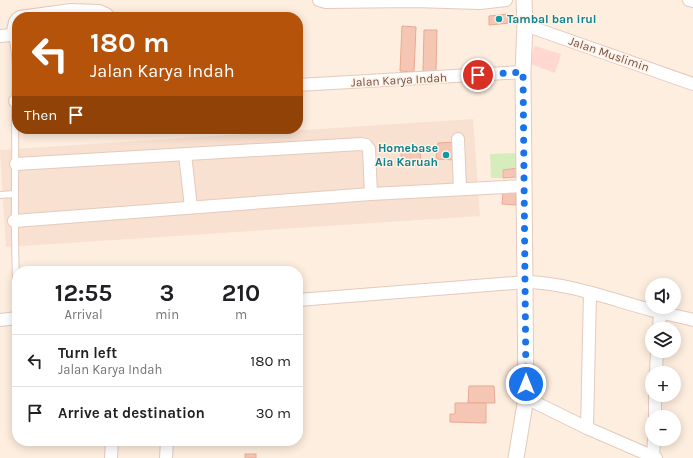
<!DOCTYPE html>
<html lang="en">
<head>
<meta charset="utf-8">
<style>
  :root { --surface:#fff; --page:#f6f6f6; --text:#202124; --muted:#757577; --line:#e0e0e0 }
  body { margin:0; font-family:Karla,sans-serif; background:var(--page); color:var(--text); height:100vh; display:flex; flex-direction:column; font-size:15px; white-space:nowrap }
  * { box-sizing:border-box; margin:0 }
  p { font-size:13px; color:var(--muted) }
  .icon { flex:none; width:22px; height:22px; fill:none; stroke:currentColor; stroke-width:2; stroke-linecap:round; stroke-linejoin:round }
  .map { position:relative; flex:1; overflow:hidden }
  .details { position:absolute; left:12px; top:266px; width:291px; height:180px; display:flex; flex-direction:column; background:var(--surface); border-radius:16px; box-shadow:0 2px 10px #0003 }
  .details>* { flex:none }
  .banner { position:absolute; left:12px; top:12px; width:291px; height:122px; border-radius:16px; box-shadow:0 2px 10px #0003; background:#b45309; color:#fff; overflow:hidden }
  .controls { position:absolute; left:645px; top:278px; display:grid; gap:8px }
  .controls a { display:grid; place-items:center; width:36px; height:36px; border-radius:50%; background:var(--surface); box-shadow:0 2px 10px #0003; font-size:20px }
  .pin { position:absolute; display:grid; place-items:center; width:34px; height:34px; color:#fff; margin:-17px; border:2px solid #fff; border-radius:50%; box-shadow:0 1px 4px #0007 }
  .me { position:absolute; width:44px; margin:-22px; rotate:0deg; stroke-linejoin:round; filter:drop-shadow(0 0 3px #0008) }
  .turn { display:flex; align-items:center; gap:14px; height:84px; padding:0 12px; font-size:18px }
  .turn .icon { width:52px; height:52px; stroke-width:2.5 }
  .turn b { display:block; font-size:28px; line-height:34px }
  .then { display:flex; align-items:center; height:38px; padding:0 12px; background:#0003; gap:8px; font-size:15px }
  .eta { display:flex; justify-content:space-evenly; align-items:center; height:68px; text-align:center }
  .eta b { font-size:24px; font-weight:700; line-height:28px }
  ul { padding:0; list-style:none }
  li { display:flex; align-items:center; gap:12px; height:52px; padding:0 12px; border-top:1px solid var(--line) }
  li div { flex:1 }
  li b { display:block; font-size:15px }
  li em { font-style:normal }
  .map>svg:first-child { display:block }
  .residential { fill:#f8e1d0 }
  .commercial { fill:#ffd9d1 }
  .green { fill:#d6ecbd }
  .building { fill:#f5c6b4; stroke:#e9a994 }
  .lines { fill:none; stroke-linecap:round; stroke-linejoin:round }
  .service-casing { stroke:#e4cabd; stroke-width:8 }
  .minor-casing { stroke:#e4cabd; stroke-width:14 }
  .tertiary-casing { stroke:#e4cabd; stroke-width:17 }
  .service { stroke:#fff; stroke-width:6 }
  .minor { stroke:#fff; stroke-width:12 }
  .tertiary { stroke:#fff; stroke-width:15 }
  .route { stroke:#1a73e8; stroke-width:7; stroke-dasharray:0 12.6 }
  .culture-dot { fill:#0f9aa8; stroke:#fff2e6; stroke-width:1.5 }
  .labels { text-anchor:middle; stroke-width:3; stroke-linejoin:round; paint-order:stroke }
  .culture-label { font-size:12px; font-weight:bold; fill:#0d838f; stroke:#fff2e6; text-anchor:start }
  .street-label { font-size:12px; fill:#755045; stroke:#fff2e6 }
</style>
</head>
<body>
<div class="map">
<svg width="693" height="458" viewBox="0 0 693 458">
  <rect width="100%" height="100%" fill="#feeedf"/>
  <path class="residential" d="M473 119 480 216 6 247 0 150Z"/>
  <path class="commercial" d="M535 46 561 54 555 73 528 63Z"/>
  <path class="green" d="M517 153V167L502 170V178H491L490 154Z"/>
  <g class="building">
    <path d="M508 14 510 23 489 25V16Z"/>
    <path d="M402 26 416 27 414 72 400 71Z"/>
    <path d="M424 30H437L436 72H423Z"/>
    <path d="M456 142V160L436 159 438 143Z"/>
    <path d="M420 150 421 165 402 167 401 152Z"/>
    <path d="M517 168 516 177 503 178V170Z"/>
    <path d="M516 191V205L502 204 503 193Z"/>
    <path d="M469 386H494L495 403H468Z"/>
    <path d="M455 403H486V423L450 422V414H455Z"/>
    <rect x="245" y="454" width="11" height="4"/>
  </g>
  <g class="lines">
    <defs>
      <g id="service">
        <path d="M12 35C18 61 15 90 15 117 16 177 13 238 17 298"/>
        <path d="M0 195 15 194"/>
      </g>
      <g id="minor">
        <path d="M319 0 326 2 414 1 480 3 506 0"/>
        <path d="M689 0 693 1"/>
        <path d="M20 17 71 10 99 11 106 14 109 17"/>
        <path d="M525 25 693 84"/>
        <path d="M0 36 12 35 15 22 17 19"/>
        <path d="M298 85 523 72"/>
        <path d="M15 101 17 100"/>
        <path d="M458 139 460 189"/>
        <path d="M185 154 191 207"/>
        <path d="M16 164 361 144 366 145 369 149 371 194"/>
        <path d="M14 221 371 194 524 186"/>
        <path d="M298 300 526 282C569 283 610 299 651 310 665 314 679 316 693 320"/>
        <path d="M0 320 17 318"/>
        <path d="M659 329 660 313"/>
        <path d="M656 373 657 351"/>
        <path d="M526 398 587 428 656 458"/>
        <path d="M655 417V395"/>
        <path d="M587 428 590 293"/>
        <path d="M653 457 654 439"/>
        <path d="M111 458 112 441"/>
        <path d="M166 458 167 441"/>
      </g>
      <path id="tertiary" d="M516 458 526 398 523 72 525 25 524 0"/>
    </defs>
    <use href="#service" class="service-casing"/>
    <use href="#minor" class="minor-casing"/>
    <use href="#tertiary" class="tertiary-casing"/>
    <use href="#service" class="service"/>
    <use href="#minor" class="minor"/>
    <use href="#tertiary" class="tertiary"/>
  </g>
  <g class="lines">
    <path class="route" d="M478 75 523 72 526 384"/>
  </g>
  <g class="culture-dot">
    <circle cx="499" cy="19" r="4"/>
    <circle cx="446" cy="155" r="4"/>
  </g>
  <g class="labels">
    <g class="culture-label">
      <text x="507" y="23">Tambal ban irul</text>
      <text x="438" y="152" text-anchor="end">Homebase<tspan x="438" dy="14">Aia Karuah</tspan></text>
    </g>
    <g class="street-label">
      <text transform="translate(609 54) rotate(19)" y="4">Jalan Muslimin</text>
      <text transform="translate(399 80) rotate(-3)" y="4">Jalan Karya Indah</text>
    </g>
  </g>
</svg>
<div class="controls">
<a><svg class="icon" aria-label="sound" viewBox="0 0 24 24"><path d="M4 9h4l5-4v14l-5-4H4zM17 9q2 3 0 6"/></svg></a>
<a><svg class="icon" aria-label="layers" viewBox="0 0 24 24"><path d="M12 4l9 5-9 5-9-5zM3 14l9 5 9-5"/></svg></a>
<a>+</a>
<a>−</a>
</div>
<div class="pin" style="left:478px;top:75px;background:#d93025"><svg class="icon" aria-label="arrive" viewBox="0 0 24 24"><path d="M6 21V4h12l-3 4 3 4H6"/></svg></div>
<svg class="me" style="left:526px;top:384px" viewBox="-20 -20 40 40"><circle r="17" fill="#1a73e8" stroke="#fff" stroke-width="3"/><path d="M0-11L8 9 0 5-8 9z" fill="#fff"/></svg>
<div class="banner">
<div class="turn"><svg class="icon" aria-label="left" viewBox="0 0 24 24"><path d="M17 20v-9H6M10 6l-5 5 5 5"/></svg><div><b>180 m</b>Jalan Karya Indah</div></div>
<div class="then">Then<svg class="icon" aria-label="arrive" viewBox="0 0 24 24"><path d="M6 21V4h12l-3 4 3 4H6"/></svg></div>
</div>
<section class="details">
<div class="eta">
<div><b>12:55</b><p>Arrival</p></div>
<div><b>3</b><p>min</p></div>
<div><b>210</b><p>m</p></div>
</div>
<ul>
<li><svg class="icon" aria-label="left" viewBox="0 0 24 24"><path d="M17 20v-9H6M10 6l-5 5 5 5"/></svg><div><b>Turn left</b><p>Jalan Karya Indah</p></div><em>180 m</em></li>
<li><svg class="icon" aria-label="arrive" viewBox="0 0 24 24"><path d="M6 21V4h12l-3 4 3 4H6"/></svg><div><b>Arrive at destination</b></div><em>30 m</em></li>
</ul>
</section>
</div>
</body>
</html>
